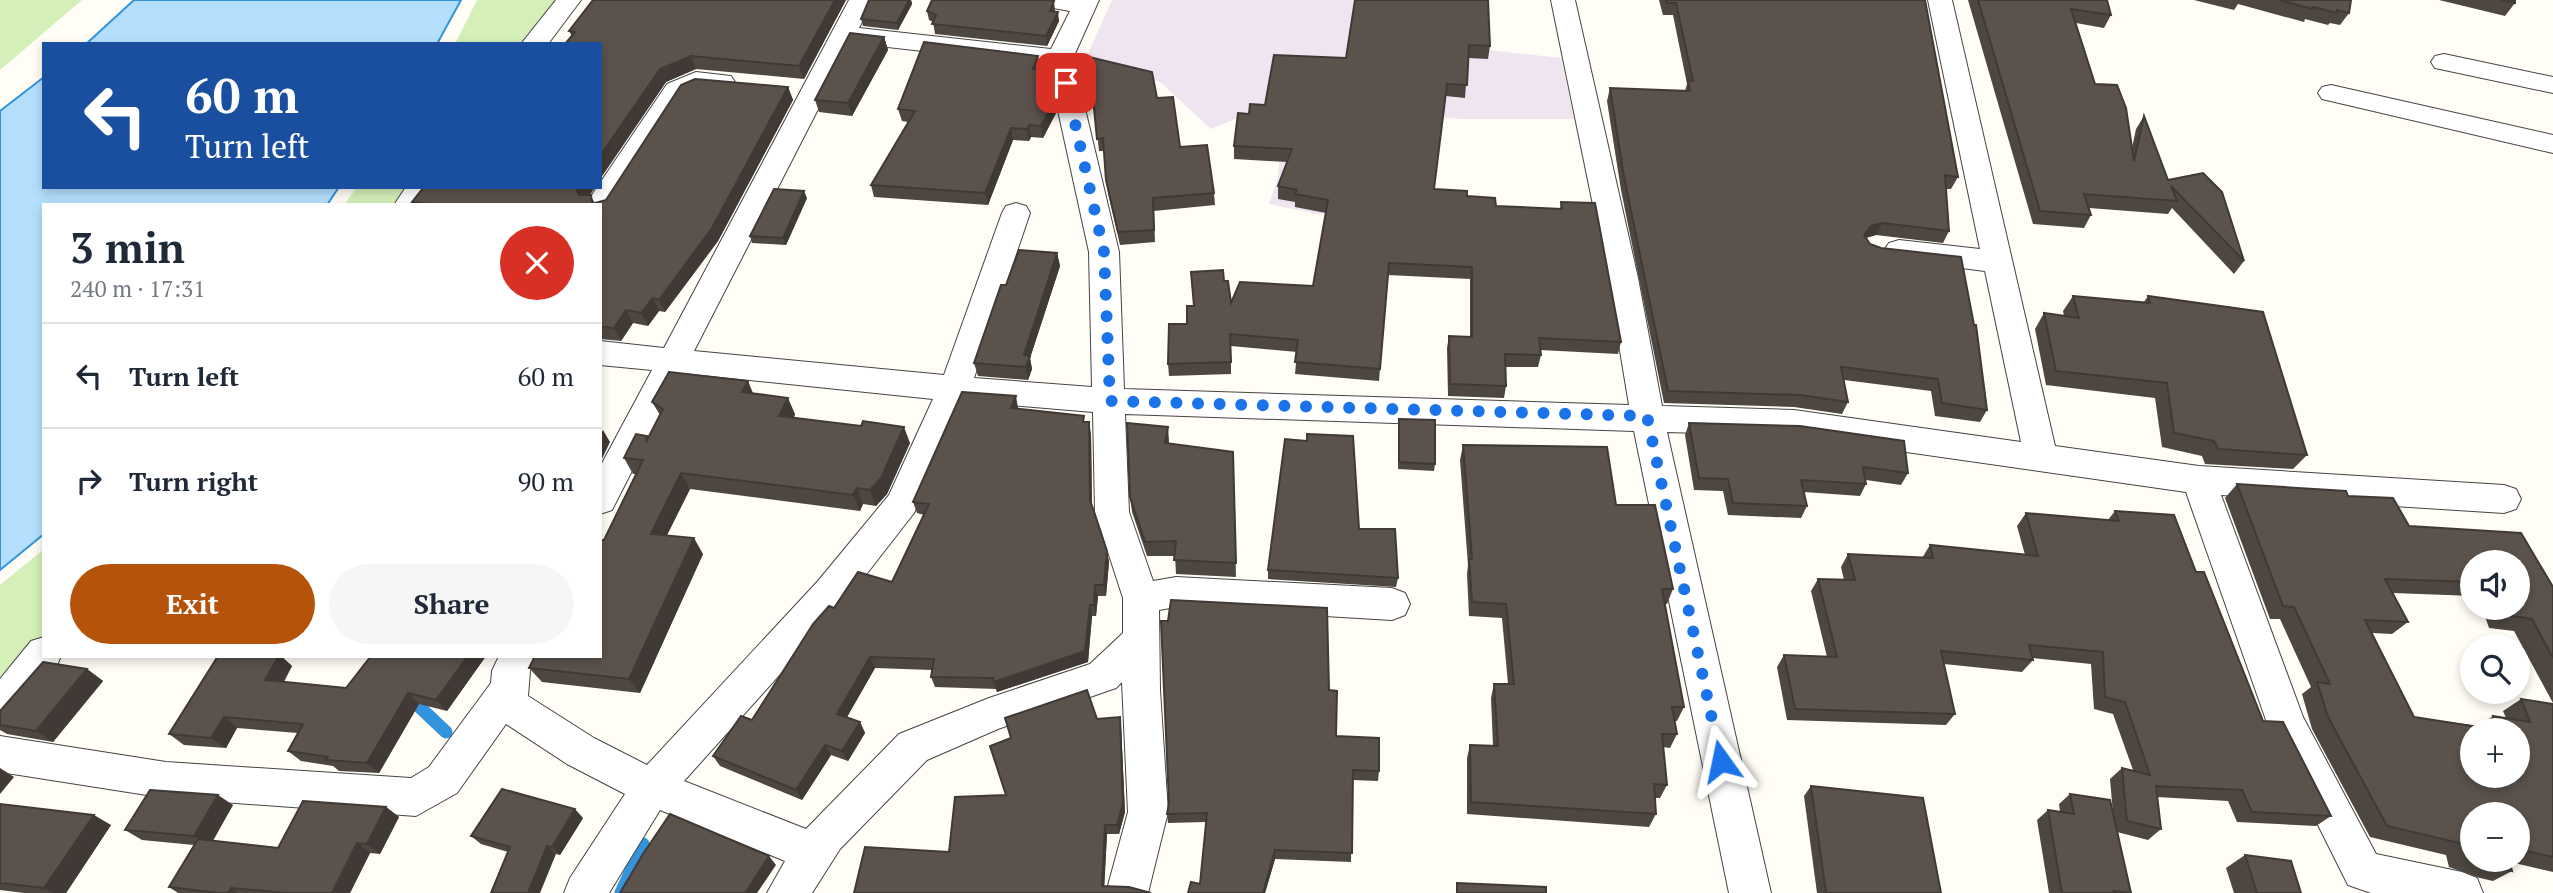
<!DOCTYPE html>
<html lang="en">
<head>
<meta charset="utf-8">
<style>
  :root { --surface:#fff; --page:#f6f6f7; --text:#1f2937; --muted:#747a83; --line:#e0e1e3; --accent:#b45309 }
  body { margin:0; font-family:"PT Serif",serif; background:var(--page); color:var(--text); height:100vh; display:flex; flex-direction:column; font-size:26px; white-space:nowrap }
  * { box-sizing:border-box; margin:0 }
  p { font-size:23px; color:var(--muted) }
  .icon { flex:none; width:38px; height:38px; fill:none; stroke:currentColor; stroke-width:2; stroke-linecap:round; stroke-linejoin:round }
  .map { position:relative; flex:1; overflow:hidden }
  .details { position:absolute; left:42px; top:203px; width:560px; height:455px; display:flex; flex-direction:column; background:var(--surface); border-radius:0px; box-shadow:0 4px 10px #0003 }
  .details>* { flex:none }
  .top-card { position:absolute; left:42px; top:42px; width:560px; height:147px; border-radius:0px; box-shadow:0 4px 10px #0003; background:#1a4fa0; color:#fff; overflow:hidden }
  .controls { position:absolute; left:2460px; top:550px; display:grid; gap:14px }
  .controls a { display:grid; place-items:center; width:70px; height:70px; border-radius:50%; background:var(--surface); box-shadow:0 4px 10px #0003; font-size:35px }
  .pin { position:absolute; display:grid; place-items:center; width:60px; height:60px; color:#fff; margin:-30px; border-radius:14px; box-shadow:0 4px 10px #0006 }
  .me { position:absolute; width:77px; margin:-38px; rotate:348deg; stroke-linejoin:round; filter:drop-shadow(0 0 5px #0008) }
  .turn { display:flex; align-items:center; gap:24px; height:147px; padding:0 28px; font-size:32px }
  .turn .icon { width:91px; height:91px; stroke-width:2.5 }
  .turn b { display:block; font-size:49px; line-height:60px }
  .round { display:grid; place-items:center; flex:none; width:74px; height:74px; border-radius:37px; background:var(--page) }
  .head { display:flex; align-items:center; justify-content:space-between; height:119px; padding:0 28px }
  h1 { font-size:42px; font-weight:800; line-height:52px }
  .action { display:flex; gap:14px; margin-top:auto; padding:14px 28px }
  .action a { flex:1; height:80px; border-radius:42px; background:var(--accent); color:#fff; font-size:28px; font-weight:800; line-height:80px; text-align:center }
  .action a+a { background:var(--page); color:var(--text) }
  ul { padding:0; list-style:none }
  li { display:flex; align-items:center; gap:21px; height:105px; padding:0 28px; border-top:2px solid var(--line) }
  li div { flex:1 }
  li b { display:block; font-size:26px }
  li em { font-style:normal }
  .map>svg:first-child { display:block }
  .industrial { fill:#efe5f0 }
  .green { fill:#d4efb8 }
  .water { fill:#b3dffd; stroke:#3194dc; stroke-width:2 }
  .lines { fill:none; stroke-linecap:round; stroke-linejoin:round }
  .stream { stroke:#3194dc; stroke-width:13 }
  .street-casing { stroke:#444; stroke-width:2 }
  .street { fill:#fff; fill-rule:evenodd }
  .wall { fill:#4e4741; fill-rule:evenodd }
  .shaded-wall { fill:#403935 }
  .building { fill:#5b524c; stroke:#403935; stroke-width:2; fill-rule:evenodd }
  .route { stroke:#1a73e8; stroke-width:12; stroke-dasharray:0 21.6 }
</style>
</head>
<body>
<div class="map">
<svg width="2553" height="893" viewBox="0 0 2553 893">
  <rect width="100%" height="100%" fill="#fffdf5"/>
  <path class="industrial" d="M1112 0H1401L1415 42 1561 58 1574 119H1460L1392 112 1331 194 1322 215 1269 204 1278 178 1285 98 1211 129 1160 82 1083 65Z"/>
  <g class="green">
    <path d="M0 0H82L0 70Z"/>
    <path d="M477 0H558L525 44H455Z"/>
    <path d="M357 187H414L400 205H344Z"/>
    <path d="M44 549V634L0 685V585Z"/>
  </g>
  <g class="water">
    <path d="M134 0H461L437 44H86Z"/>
    <path d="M44 77V187H339L327 205H44V534L0 570V111Z"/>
  </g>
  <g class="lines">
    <g class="stream">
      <path d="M408 696 446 732"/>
      <path d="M621 893 643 844"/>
    </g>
    <defs>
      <g id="street">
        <path d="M556 0H581L548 44H521Z"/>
        <path d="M849 0H873L859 28 1051 49 1070 11 1036 5 1033 0H1099L1073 58 1119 252 1124 389 1629 405 1608 278 1551 0H1575L1638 278 1662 406 1794 410 2021 442 1985 271 1899 260 1889 257 1884 250 1889 243 1899 240 1980 249 1928 0H1952L2055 446 2199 466 2504 485 2516 489 2521 499 2516 509 2504 513 2221 495 2303 717 2376 854 2462 872 2477 878 2483 893H2371L2348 885 2267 723 2186 492 1794 436 1667 432 1771 893H1729L1634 431 1125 414 1129 512 1153 581 1176 577 1392 588 1405 593 1410 604 1405 615 1392 620 1176 607 1159 610 1160 690 1168 812 1148 893H1106L1128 812 1122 682 1116 688 998 729 927 760 840 849 812 893H767L785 861 660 810 609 893H564L570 878 625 794 567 764 506 724 457 793 416 816 166 798 0 772V736L166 762 411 778 429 767 491 683 492 671 499 656H536L530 671 528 696 594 738 647 765 818 581 889 495 933 399 682 373 612 510 600 514V467L652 370 600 365V341L664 348ZM852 43 1048 65 1089 252 1092 387 974 378 1030 213 1026 206 1016 203 1006 206 1002 213 944 375 694 351ZM964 401 1093 412 1095 512 1123 598V633L1090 664 989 698 899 734 806 829 684 781 844 603 914 513Z"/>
        <path d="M2444 54 2553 77V93L2435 68 2431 62 2435 56Z"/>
        <path d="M696 72 731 76 735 82 731 88C713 93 703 87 685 96L610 212 600 215V205H586L597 187H600V183L667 84Z"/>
        <path d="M2331 85 2553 135V153L2322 99 2318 93 2322 87Z"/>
        <path d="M406 187H435L423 205H394Z"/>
        <path d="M44 637V656H61L57 665 13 719 0 724V679L31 641Z"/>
      </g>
    </defs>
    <use href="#street" class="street-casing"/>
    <use href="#street" class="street"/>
  </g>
  <g class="wall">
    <path d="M593 0H846L804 79 696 69 666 82 600 179V44L572 36 569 31Z"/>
    <path d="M869 0H911L912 4 898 30 863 26 861 19Z"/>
    <path d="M1355 0 1490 46 1488 59 1468 58 1465 98 1446 96 1434 189 1467 196 1496 206 1560 209 1561 202 1621 342 1618 354 1540 350 1541 355 1538 367H1505L1506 386 1504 398 1448 396 1447 348 1449 336 1470 337V279L1388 275 1379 381 1295 374 1297 352 1231 346V374L1169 376 1168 364 1187 324 1194 306 1224 281 1231 303 1313 286 1326 213 1295 207V202L1278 199V186L1287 162 1234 159V146L1249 114 1346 58Z"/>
    <path d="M1659 0H1925L1958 177 1951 189H1946L1949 231 1943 243 1876 235 1866 238 1987 410 1980 422 1935 416 1931 391 1844 380 1848 402 1842 414 1794 407 1664 403 1621 190 1607 101 1610 88 1685 91 1687 84 1673 15H1663Z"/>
    <path d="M1968 0H2107L2111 15 2104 28 2076 23 2095 84 2132 148 2136 129 2144 116 2168 180 2244 261 2234 274 2172 208 2168 214 2089 208 2091 215 2084 228 2033 224Z"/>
    <path d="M2194 0H2351L2349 13 2340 25 2330 23 2328 25 2305 19 2304 22 2238 4 2234 10Z"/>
    <path d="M2439 0H2515V3L2505 16Z"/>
    <path d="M927 11H1055L1059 21 1047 46 935 34 933 22 929 20Z"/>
    <path d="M884 37 888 50 852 116 819 112 815 100Z"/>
    <path d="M1089 57 1157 98 1180 147 1214 193 1215 205 1154 211 1155 242 1120 245 1108 193 1104 151H1099Z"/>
    <path d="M1040 68 1056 113 1043 138 1031 137 1029 141 1013 140 988 205 874 197 871 185 908 122 902 121 898 109Z"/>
    <path d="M788 87 793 100 718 241 665 312 659 311 648 326 633 323 621 341 600 339V205H414L412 202 424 187H595L590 195 595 203 606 200Z"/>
    <path d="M807 198 786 245 752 243 750 236Z"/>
    <path d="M1057 253 1060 266 1030 358 1032 369 1028 380 978 376 974 363 1006 285Z"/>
    <path d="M2073 296 2144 302 2148 296 2307 455 2293 469 2205 464 2202 456 2162 447 2155 398 2046 385 2035 329 2044 313 2064 316 2063 311Z"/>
    <path d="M753 394 795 414 794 418 910 443 887 494 876 506 863 504 860 511 690 489 667 535 703 554 640 693 542 682 529 668 604 540 636 474H633L624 458 647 436 648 438 660 415 652 402Z"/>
    <path d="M1018 409 1085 422 1091 434 1092 507 1107 551 1109 562 1106 596H1098L1096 616H1092L1088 662 997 692 996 689 935 687 931 677 932 670 875 668 847 717 860 722 865 733 848 761 831 755 802 800 720 766 713 756 752 720 834 608 892 582 924 515 917 513 913 502Z"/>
    <path d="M1399 419 1435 464 1434 471 1398 469Z"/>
    <path d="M1689 423 1908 473 1901 485 1866 480V484L1860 496 1804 492 1807 506 1801 518 1728 515 1723 491 1694 490 1685 435Z"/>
    <path d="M1169 442V443L1233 452 1236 577 1176 574 1175 556H1147L1132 512 1130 497Z"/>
    <path d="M1463 445 1616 505 1673 589 1667 604H1665L1684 707 1677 721H1675L1677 734 1670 748 1663 747 1667 785 1660 798H1655L1656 814 1649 827 1467 814V758L1470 745 1493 746 1491 698 1494 684H1508L1502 618 1469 616 1467 574 1468 565 1460 460Z"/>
    <path d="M2237 484 2348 496 2409 526 2553 587V703L2514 631 2489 628 2482 607H2518L2473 562V596L2393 593 2408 622 2392 634 2372 633 2414 717 2478 726 2493 716 2506 718 2503 711 2521 699 2553 704V872L2510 862 2512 871 2493 881 2480 878 2449 867 2446 855 2370 837 2312 729 2302 694 2311 687 2280 619H2270L2225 498ZM2473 814H2518V859H2473Z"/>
    <path d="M2115 511 2196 572 2263 721 2331 816 2316 826 2237 822 2228 801 2157 797 2161 829 2148 840 2117 832 2131 893H2049L2037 820 2048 810 2060 812 2059 804 2070 794 2113 814 2110 779 2122 768 2133 770 2113 714 2094 709 2091 664 2032 658 2033 660 2022 672 1944 664 1955 714 1946 725 1787 720 1777 667 1784 655 1827 657 1811 591 1818 579 1844 580 1841 567 1848 554 1922 558 1930 545 2025 555 2017 526 2026 513 2108 520Z"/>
    <path d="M1359 529 1398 578 1396 587 1268 579V570Z"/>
    <path d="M218 656H281L292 666 284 682 346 688 486 656 447 711 419 704 379 773 339 771 333 766 301 761 288 751 298 733 237 728 226 748 184 745 169 734Z"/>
    <path d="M87 669 103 681 53 742 7 734 0 730V711Z"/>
    <path d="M1329 690 1336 736 1379 771 1378 781 1352 780 1351 862 1275 859 1265 893H1188L1200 884 1206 822 1168 823 1167 814Z"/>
    <path d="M1120 717 1121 727 1125 812 1119 834H1107L1104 886 854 893 949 852 1006 795 1097 719Z"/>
    <path d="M1811 786 1941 893H1817L1804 796Z"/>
    <path d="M0 804 111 825 66 893H24L0 890Z"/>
    <path d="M233 805 213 841 278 848 386 807 399 817 380 854 370 853 350 893H178L169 887 194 845 142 840 125 830Z"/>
    <path d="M583 818 560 855 556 854 508 852 481 844 471 836Z"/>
    <path d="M2245 855 2301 893H2234L2226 868Z"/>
  </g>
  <g class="shaded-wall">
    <path d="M835 0H846L804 79 799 66Z"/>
    <path d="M909 0H911L912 4 898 30 897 23Z"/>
    <path d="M1054 1 1055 11H1050Z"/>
    <path d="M1058 12 1059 21 1047 46 1046 36Z"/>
    <path d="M884 37 888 50 852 116 848 103Z"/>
    <path d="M691 56 696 69 666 82 600 179V156L660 69Z"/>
    <path d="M1038 56 1040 68 1033 69Z"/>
    <path d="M788 87 793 100 718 241 665 312 659 300Z"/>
    <path d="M1054 101 1056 113 1043 138 1041 126Z"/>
    <path d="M1029 125 1031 137 1029 141 1027 129Z"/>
    <path d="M1011 128 1013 140 988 205 985 193Z"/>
    <path d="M579 187H595L584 204 577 191Z"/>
    <path d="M804 191 807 198 786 245 783 238Z"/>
    <path d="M1882 223 1876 235 1865 238 1864 235 1871 226Z"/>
    <path d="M1057 253 1060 266 1030 358 1032 369 1028 380 1024 355Z"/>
    <path d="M653 298 659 311 648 326 641 313Z"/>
    <path d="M626 310 633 323 621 341 614 328Z"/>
    <path d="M748 381 755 398 742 392Z"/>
    <path d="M1016 396 1018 408 1014 420 1011 408Z"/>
    <path d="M788 398 795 414 787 433 779 416Z"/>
    <path d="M1089 422 1091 434 1092 512 1090 500Z"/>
    <path d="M904 427 910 443 887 494 876 506 870 490Z"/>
    <path d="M1168 427 1169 442 1166 458 1165 443Z"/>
    <path d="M603 430 610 442 600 463V435Z"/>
    <path d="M681 473 690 489 660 549 651 534Z"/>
    <path d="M857 488 863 504 860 511 853 495Z"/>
    <path d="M694 538 703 554 640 693 629 679Z"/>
    <path d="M1107 551 1109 562 1106 596 1104 585Z"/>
    <path d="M1095 585 1098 596 1096 616 1094 605Z"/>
    <path d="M1090 605 1092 616 1088 662 997 692 994 682Z"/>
    <path d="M279 656H281L292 666 278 690 265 680Z"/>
    <path d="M468 656H486L447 711 436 700Z"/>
    <path d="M870 657 875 668 843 724 837 714Z"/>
    <path d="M87 669 103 681 53 742 36 731Z"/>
    <path d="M408 693 419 704 379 773 367 763Z"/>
    <path d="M224 717 237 728 226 748 211 738Z"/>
    <path d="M1120 717 1121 727 1125 812 1119 834 1117 825Z"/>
    <path d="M860 722 865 733 848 761 842 751Z"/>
    <path d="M825 745 831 755 802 800 796 790Z"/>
    <path d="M0 768 14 777 0 794Z"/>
    <path d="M218 795 233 805 209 846 194 836Z"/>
    <path d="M386 807 399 817 380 854 367 844Z"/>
    <path d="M575 809 583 818 560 855 552 847Z"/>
    <path d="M94 815 111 825 66 893H53L44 888Z"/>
    <path d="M1105 825 1107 834 1104 893 1102 886Z"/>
    <path d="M357 843 370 853 350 893H332Z"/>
    <path d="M547 846 556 854 540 893H528Z"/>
    <path d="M1275 850V859L1265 893H1263Z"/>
    <path d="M769 856 776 865 757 893H747L746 892Z"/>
    <path d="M231 888 238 893H228Z"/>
  </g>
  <g class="building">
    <path d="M593 0H835L799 66 691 56 660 69 600 156V44H565L575 32 569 31Z"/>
    <path d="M869 0H909L897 23 861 19Z"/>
    <path d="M932 0H1045L1054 1 1050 11 1058 12 1046 36 932 24 936 15 927 11Z"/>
    <path d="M1355 0H1488L1490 46 1469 45 1467 85 1447 84 1434 189 1467 191V196L1495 198 1496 206 1562 209 1561 202 1595 203 1621 342 1539 338 1541 355 1505 354 1506 386 1450 384 1449 336 1472 337V267L1389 263 1380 369 1295 362 1298 340 1230 334 1231 362 1168 364 1169 324H1187V306H1194L1191 272 1223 270 1224 281H1228L1231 303 1240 282 1313 286 1328 200 1295 194 1297 190 1278 186 1292 149 1234 146 1238 113 1249 114 1250 104 1265 105 1274 55 1346 58Z"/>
    <path d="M1666 0H1925L1958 177 1945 175 1949 231 1882 223 1871 226 1864 235 1870 244 1881 248 1961 257 1974 325H1976L1987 410 1942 403 1938 379 1841 367 1848 402 1800 395 1668 391 1624 177 1610 88 1690 91 1688 80 1693 81 1676 3H1667Z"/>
    <path d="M1978 0H2107L2111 15 2071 9 2095 84 2117 85 2126 108 2134 161 2144 116 2168 180 2203 173 2222 192 2244 261 2171 186 2177 201 2084 194 2091 215 2040 211Z"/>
    <path d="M2279 0H2351L2349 13 2337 10V13L2313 7 2312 9Z"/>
    <path d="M2501 0H2515V3Z"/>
    <path d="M850 33 884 37 848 103 815 100Z"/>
    <path d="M924 42 1038 56 1033 69 1047 67 1054 101 1041 126 1029 125 1027 129 1011 128 985 193 871 185 915 111 898 109Z"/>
    <path d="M1089 57 1152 72 1157 98 1173 97 1180 147 1207 145 1214 193 1153 198 1154 230 1118 232 1106 180 1103 138 1097 139Z"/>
    <path d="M695 79 788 87 712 228 659 300 653 298 641 313 626 310 614 328 600 327V205H437L412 202 424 187H579L577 191 579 195H591L592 204 606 200 681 85Z"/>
    <path d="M774 189 804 191 783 238 750 236Z"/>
    <path d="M1019 250 1057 253 1024 355 1030 356 1026 367 974 363 1001 285H1006Z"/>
    <path d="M2073 296 2150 303 2148 296 2263 312 2307 455 2218 449 2214 441 2174 433 2167 383 2056 371 2044 313 2079 318Z"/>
    <path d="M669 372 748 381 742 392 788 398 779 416 861 426 863 421 904 427 881 478 870 490 857 488 853 495 681 473 651 534 694 538 629 679 529 668 535 656H600V540H604L643 460 624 458 636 434 647 436 646 442 663 409 652 402Z"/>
    <path d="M962 392 1016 396 1011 408 1084 416 1083 422H1089L1090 500 1107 551 1104 585H1095L1094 605H1090L1085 651 994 682 993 678 931 677 934 659 870 657 837 714 860 722 842 751 825 745 796 790 713 756 741 716 752 720 813 624 829 606 834 608 858 572 892 582 929 504 913 502Z"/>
    <path d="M1399 419 1435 420V464L1399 462Z"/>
    <path d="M1127 423 1168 427 1165 443 1233 452 1236 563 1174 560 1176 541 1145 542 1130 497Z"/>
    <path d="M1689 423 1800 426 1904 441 1908 473 1863 467 1866 484 1801 480 1807 506 1733 503 1728 479 1699 478Z"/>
    <path d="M1307 434 1353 436 1359 529H1395L1398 578 1268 570 1285 439 1307 441Z"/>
    <path d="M1463 445 1607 447 1616 505H1655L1673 589H1662L1684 707H1672L1677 734H1662L1667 785 1654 784 1656 814 1471 802 1470 745 1498 746 1494 684H1514L1506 604 1472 602 1469 559H1472Z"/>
    <path d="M2237 484 2346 491 2348 496 2393 498 2409 526 2521 533 2553 587V658L2532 619 2506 615 2503 607H2518V562H2473V582L2385 579 2408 622 2365 620 2414 717 2498 730 2493 716 2530 722 2521 699 2553 704V857L2518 849V814H2473V858L2467 856 2464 844 2387 826 2328 717 2317 682 2330 684 2294 607 2283 606ZM2473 730H2518V775H2473Z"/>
    <path d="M2115 511 2174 515 2196 572H2204L2263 721 2283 722 2331 816 2252 812 2242 790 2156 786 2161 829 2127 821 2122 768 2150 775 2125 702 2105 697 2103 652 2029 645 2033 660 1941 651 1955 714 1795 709 1784 655 1837 657 1818 579 1855 580 1848 554 1933 558 1930 545 2038 556 2026 513 2119 521Z"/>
    <path d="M1171 600 1327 608 1329 690 1337 691 1336 736 1379 738V771L1353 770 1352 853 1275 850 1263 893H1188L1191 882 1200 884 1207 813 1167 814 1169 803 1161 621H1168Z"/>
    <path d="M218 656H279L265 680 346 688 371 656H468L436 700 408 693 367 763 326 760 328 757 288 751 303 724 224 717 211 738 169 734Z"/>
    <path d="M43 662 87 669 36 731 0 725V711Z"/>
    <path d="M1087 690 1097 719 1120 717 1123 803 1117 825H1105L1102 886 1129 887 1151 893H854L865 847 949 852 955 797 1006 795 990 746 1011 738 1005 718Z"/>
    <path d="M1811 786 1923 798 1941 893H1826Z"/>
    <path d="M502 789 575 809 552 847 547 846 528 893H491L510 847 471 836Z"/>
    <path d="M150 790 218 795 194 836 125 830Z"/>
    <path d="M2070 794 2110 800 2131 893 2114 891 2115 893H2062L2048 810 2074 814Z"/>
    <path d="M303 801 386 807 367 844 357 843 332 893H286L231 888 228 893H219L169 887 198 839 278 848Z"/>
    <path d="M0 804 94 815 44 888 0 883Z"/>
    <path d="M670 814 769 856 746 892 752 893H620L643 854Z"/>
    <path d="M2245 855 2291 861 2301 893H2257Z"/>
    <path d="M2476 859H2509L2512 871 2499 867Z"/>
    <path d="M1457 883 1546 887V893H1457Z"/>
  </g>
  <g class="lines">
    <path class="route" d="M1066 83 1104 252 1110 401 1647 416 1721 761"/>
  </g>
</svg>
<div class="controls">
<a><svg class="icon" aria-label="sound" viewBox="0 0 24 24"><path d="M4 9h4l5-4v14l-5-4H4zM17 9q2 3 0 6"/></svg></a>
<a><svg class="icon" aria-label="search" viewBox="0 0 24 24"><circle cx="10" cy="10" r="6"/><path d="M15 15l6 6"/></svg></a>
<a>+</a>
<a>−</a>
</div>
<div class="pin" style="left:1066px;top:83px;background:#d93025"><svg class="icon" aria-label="arrive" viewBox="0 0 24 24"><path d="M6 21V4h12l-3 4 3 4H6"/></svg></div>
<svg class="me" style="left:1721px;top:761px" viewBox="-20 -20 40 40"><path d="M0-17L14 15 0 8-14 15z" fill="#1a73e8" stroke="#fff" stroke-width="4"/></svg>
<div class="top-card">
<div class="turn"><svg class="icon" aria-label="left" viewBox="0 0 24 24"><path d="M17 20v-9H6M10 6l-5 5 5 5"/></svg><div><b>60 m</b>Turn left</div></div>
</div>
<section class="details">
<div class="head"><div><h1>3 min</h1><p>240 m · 17:31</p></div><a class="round" style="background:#d93025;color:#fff"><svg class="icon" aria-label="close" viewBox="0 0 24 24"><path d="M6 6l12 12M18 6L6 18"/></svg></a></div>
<ul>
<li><svg class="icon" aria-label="left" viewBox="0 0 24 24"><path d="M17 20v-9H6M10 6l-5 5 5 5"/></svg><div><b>Turn left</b></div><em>60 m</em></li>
<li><svg class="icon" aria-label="right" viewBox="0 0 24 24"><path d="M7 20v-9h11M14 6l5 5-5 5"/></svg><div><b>Turn right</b></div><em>90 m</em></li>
</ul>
<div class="action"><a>Exit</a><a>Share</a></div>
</section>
</div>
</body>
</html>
